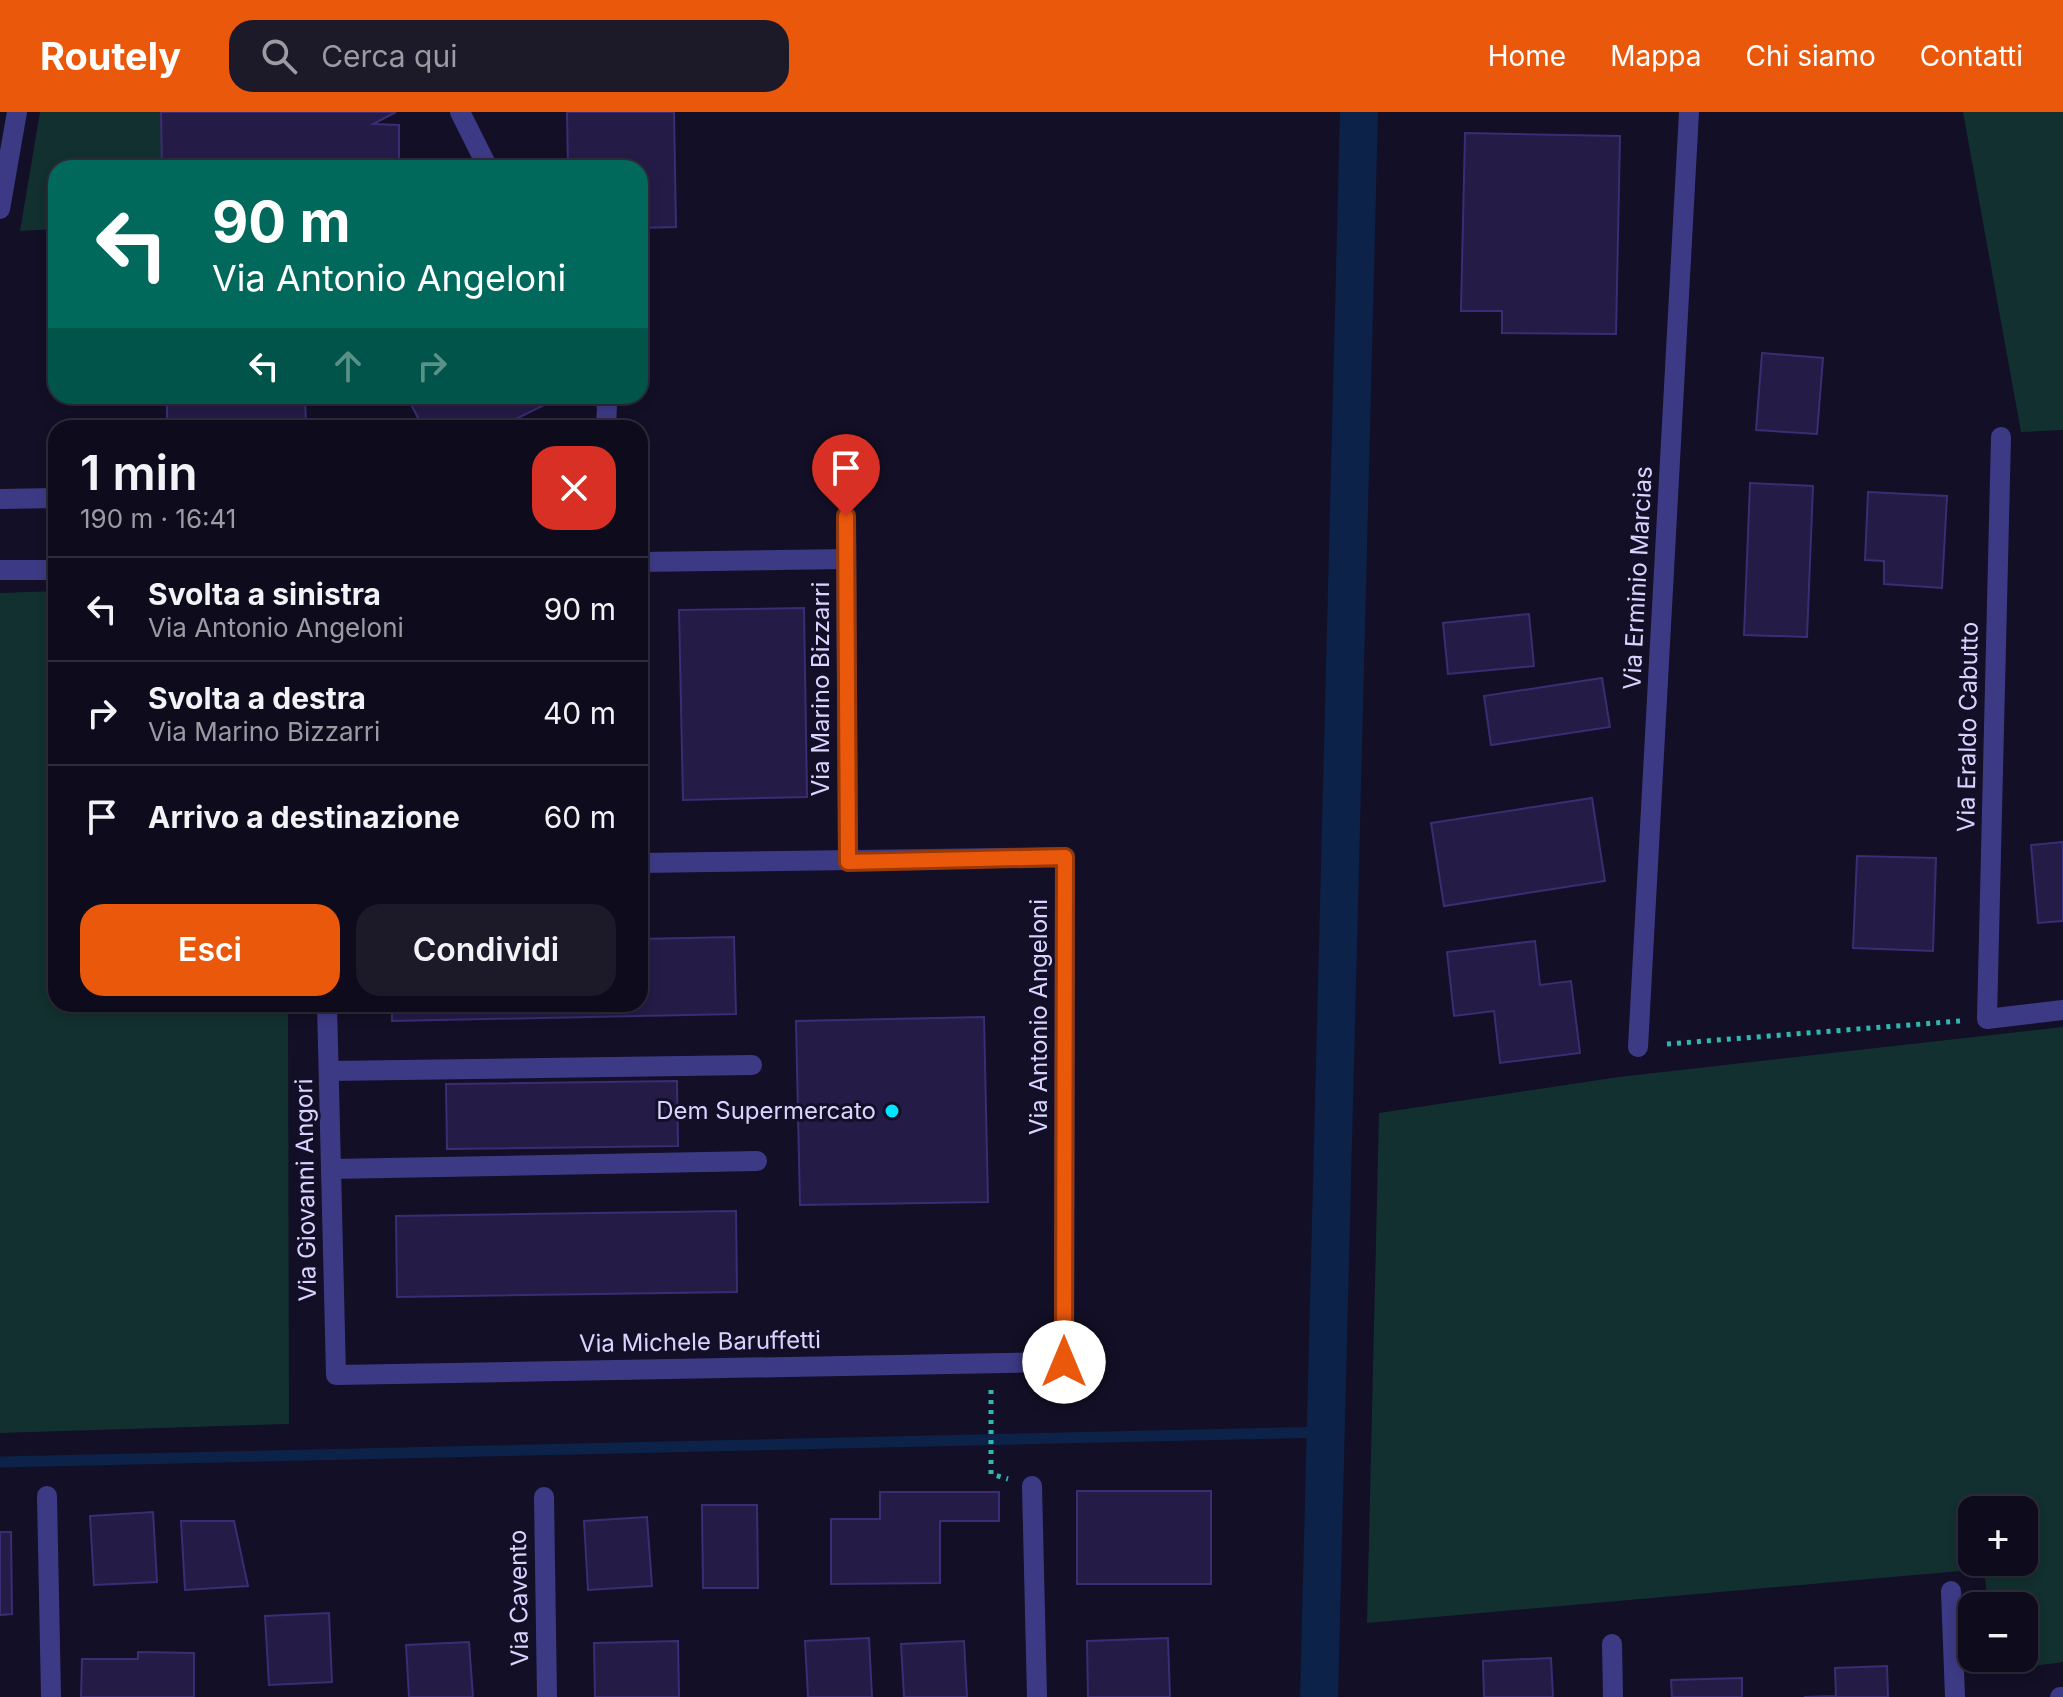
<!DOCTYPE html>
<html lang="it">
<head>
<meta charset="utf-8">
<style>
  :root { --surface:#0e0b1c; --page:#1c1929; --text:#f1f3f6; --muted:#9b9ba3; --line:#2e2b3b; --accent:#ea580c }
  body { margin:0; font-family:Inter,sans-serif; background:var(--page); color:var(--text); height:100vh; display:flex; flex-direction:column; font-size:30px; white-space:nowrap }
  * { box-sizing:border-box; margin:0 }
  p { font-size:26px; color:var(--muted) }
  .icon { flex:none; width:44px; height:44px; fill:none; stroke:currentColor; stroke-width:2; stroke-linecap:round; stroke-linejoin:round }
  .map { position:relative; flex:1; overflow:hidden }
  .details { position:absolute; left:48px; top:308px; width:600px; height:592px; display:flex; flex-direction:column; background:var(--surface); border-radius:24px; box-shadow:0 4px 12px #0003,0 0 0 2px var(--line) }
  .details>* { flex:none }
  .hud { position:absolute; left:48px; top:48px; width:600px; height:244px; border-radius:24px; box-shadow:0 4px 12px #0003,0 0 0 2px var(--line); background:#00695c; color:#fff; overflow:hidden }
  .buttons { position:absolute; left:1958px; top:1384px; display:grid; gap:16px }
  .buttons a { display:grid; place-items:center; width:80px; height:80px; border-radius:16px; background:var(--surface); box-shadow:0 4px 12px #0003,0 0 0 2px var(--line); font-size:40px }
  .pin { position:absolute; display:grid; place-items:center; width:68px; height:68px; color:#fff; margin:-82px -34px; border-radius:50% 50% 50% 0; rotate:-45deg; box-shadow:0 0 8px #0007 }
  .pin .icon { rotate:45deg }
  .me { position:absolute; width:88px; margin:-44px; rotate:0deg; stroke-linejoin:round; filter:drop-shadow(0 0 6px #0008) }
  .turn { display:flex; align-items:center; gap:28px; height:168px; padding:0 32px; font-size:36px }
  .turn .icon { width:104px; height:104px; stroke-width:2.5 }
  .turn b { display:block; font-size:56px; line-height:68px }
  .lanes { display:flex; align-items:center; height:76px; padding:0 32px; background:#0003; justify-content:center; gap:40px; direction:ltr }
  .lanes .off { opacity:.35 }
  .round { display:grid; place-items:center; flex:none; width:84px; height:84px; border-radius:24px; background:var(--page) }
  .overview { display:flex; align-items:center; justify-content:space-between; height:136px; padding:0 32px }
  h1 { font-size:48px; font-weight:600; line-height:60px }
  .primary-button { display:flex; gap:16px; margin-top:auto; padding:16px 32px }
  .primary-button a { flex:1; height:92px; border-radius:24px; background:var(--accent); color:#fff; font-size:32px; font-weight:600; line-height:92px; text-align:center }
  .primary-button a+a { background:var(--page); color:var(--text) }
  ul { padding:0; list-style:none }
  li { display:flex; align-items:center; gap:24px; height:104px; padding:0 32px; border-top:2px solid var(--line) }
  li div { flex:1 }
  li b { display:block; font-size:30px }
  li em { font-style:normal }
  header { display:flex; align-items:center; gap:48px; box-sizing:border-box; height:112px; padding:0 40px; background:var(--accent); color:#fff }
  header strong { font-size:38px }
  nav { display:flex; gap:44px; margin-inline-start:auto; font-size:28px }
  .search { width:560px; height:72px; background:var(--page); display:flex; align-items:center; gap:20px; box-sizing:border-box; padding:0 28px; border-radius:24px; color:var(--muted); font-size:30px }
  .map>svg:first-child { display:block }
  .green { fill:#12302f; fill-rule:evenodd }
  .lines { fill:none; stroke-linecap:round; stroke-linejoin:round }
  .stream { stroke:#0c2248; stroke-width:11 }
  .canal { stroke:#0c2248; stroke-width:38 }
  .building { fill:#241b47; stroke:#3b2d73; stroke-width:2 }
  .path { stroke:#2fb8b0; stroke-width:5; stroke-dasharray:4 6; stroke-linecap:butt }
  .service { stroke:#3d3a85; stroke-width:20 }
  .minor { stroke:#3d3a85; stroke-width:20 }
  .route-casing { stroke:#983908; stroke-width:20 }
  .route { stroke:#ea580c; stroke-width:14 }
  .poi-dot { fill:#00e5ff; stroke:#130f26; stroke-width:3 }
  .labels { text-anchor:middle; stroke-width:6; stroke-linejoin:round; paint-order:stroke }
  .street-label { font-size:24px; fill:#d9d4ff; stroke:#130f26 }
  .poi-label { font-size:24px; fill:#d9d4ff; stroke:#130f26; text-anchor:end }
</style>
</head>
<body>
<header>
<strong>Routely</strong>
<div class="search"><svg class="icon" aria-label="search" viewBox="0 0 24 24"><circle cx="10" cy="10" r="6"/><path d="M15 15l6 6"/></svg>Cerca qui</div>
<nav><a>Home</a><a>Mappa</a><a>Chi siamo</a><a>Contatti</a></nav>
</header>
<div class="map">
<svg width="2063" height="1585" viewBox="0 0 2063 1585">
  <rect width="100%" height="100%" fill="#130f26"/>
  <g class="green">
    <path d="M40 0H168V56H56V117L20 119Z"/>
    <path d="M1963 0H2063V318L2021 320Z"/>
    <path d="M56 479V892H288L289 1312 0 1321V481Z"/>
    <path d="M2063 915V1550L2034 1554 2009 1553 2002 1546H2024V1494H1988L1984 1457 1367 1511 1379 1001 1619 965ZM1972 1398H2024V1450H1972Z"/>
  </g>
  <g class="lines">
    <path class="stream" d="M0 1350 1326 1320"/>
    <path class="canal" d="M1319 1585 1359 0"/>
  </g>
  <g class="building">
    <path d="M161 0H396L373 12 399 13V56H162Z"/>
    <path d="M567 0H674L676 115 640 116V56H568Z"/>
    <path d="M1465 21 1620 24 1616 222 1502 221V199H1461Z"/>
    <path d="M1762 241 1823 246 1817 322 1756 318Z"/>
    <path d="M167 284H305L306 316H167Z"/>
    <path d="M407 284H554L556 287 498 316H423Z"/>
    <path d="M1750 371 1813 374 1807 525 1744 523Z"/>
    <path d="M1868 380 1947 384 1942 476 1884 472V449L1865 448Z"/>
    <path d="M804 496 807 685 683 688 679 498Z"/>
    <path d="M1529 502 1534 554 1448 562 1443 511Z"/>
    <path d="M640 566 645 691H640Z"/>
    <path d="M1602 566 1610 615 1491 633 1484 584Z"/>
    <path d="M1592 686 1605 769 1444 794 1431 711Z"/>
    <path d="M2063 730V809L2038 811 2031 733Z"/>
    <path d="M1857 744 1936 746 1933 839 1853 836Z"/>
    <path d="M734 825 736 902 392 909V892H640V827Z"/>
    <path d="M1535 829 1540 873 1571 869 1580 941 1500 951 1494 899 1454 904 1447 840Z"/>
    <path d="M984 905 988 1090 800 1093 796 909Z"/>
    <path d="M677 969 678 1034 447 1037 446 972Z"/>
    <path d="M736 1099 737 1180 397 1185 396 1104Z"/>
    <rect x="1077" y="1379" width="134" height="93"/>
    <path d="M880 1380H999V1409H940V1471L831 1472V1407H880Z"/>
    <path d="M702 1393H757L758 1476H703Z"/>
    <path d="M153 1400 157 1470 94 1473 90 1404Z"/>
    <path d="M647 1405 652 1474 588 1478 584 1409Z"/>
    <path d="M181 1409H234L248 1474 185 1478Z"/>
    <path d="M0 1420H11L12 1502 0 1503Z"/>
    <path d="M329 1501 332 1570 269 1573 265 1504Z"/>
    <path d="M869 1526 872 1585H808L805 1529Z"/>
    <path d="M1168 1526 1170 1585H1088L1087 1529Z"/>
    <path d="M678 1529 679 1585H595L594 1531Z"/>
    <path d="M964 1529 967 1585H904L901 1532Z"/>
    <path d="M469 1530 473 1585H409L406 1533Z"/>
    <path d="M138 1540 194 1541V1585H81L82 1547H138Z"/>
    <path d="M1551 1546 1553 1585H1484L1483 1549Z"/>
    <path d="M1887 1554 1888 1585H1804L1836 1584 1835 1556Z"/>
    <path d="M1742 1566V1585H1672L1671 1568Z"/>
  </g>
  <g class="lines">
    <g class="path">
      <path d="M1667 932 1960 909"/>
      <path d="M991 1278V1362L1008 1367"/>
    </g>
    <g class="service">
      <path d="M460 0 488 56"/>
      <path d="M0 97 17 0"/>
      <path d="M602 284 607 293 606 316"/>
      <path d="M0 387 56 386"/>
      <path d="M329 959 752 953"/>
      <path d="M331 1057 757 1049"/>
    </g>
    <g class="minor">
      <path d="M2001 325 1987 907 2063 898"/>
      <path d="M846 404 848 750"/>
      <path d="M640 450 846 447"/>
      <path d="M0 458H56"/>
      <path d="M327 892 336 1263 1064 1250 1065 745 640 751"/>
      <path d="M1638 935 1689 0"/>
      <path d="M1032 1374 1037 1585"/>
      <path d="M47 1384 51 1585"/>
      <path d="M544 1385 547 1585"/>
      <path d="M1951 1479 1955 1585"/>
      <path d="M1612 1532 1613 1585"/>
      <path d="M2060 1585H2063"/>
    </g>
  </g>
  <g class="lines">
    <defs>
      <path id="route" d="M846 404 848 750 1065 745 1064 1250"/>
    </defs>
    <use href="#route" class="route-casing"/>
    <use href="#route" class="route"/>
  </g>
  <circle class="poi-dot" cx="892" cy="999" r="8"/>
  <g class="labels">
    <g class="street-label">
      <text transform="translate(1638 466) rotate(-87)" y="8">Via Erminio Marcias</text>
      <text transform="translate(821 577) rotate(-90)" y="8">Via Marino Bizzarri</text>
      <text transform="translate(1968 615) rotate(-89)" y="8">Via Eraldo Cabutto</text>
      <text transform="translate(1039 905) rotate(-90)" y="8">Via Antonio Angeloni</text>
      <text transform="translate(306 1078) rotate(-91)" y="8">Via Giovanni Angori</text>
      <text transform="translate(700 1230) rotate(-1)" y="8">Via Michele Baruffetti</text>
      <text transform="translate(519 1486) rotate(-91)" y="8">Via Cavento</text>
    </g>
    <g class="poi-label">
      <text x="876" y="1007">Dem Supermercato</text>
    </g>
  </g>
</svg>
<div class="buttons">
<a>+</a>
<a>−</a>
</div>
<div class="pin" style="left:846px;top:404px;background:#d93025"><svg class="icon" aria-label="arrive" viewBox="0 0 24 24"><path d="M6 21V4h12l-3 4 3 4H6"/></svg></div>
<svg class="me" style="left:1064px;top:1250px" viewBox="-20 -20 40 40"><circle r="19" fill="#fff"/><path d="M0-13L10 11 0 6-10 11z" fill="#ea580c"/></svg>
<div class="hud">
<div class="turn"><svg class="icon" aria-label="left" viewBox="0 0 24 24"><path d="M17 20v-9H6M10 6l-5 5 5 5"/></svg><div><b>90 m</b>Via Antonio Angeloni</div></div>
<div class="lanes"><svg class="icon" aria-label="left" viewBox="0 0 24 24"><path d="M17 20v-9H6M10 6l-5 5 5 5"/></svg><svg class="icon off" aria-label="ahead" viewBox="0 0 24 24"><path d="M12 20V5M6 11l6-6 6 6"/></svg><svg class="icon off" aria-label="right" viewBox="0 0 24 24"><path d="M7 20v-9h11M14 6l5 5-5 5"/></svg></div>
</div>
<section class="details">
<div class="overview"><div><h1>1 min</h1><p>190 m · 16:41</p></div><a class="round" style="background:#d93025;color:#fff"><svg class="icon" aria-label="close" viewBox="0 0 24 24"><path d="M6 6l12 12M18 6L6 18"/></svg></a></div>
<ul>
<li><svg class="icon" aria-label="left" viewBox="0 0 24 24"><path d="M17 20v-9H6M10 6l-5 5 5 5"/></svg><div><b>Svolta a sinistra</b><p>Via Antonio Angeloni</p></div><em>90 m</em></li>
<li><svg class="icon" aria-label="right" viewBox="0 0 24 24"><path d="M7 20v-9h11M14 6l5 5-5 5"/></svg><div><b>Svolta a destra</b><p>Via Marino Bizzarri</p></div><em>40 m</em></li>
<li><svg class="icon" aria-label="arrive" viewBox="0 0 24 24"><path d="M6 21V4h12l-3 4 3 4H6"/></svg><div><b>Arrivo a destinazione</b></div><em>60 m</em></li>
</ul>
<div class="primary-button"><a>Esci</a><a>Condividi</a></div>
</section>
</div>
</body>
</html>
